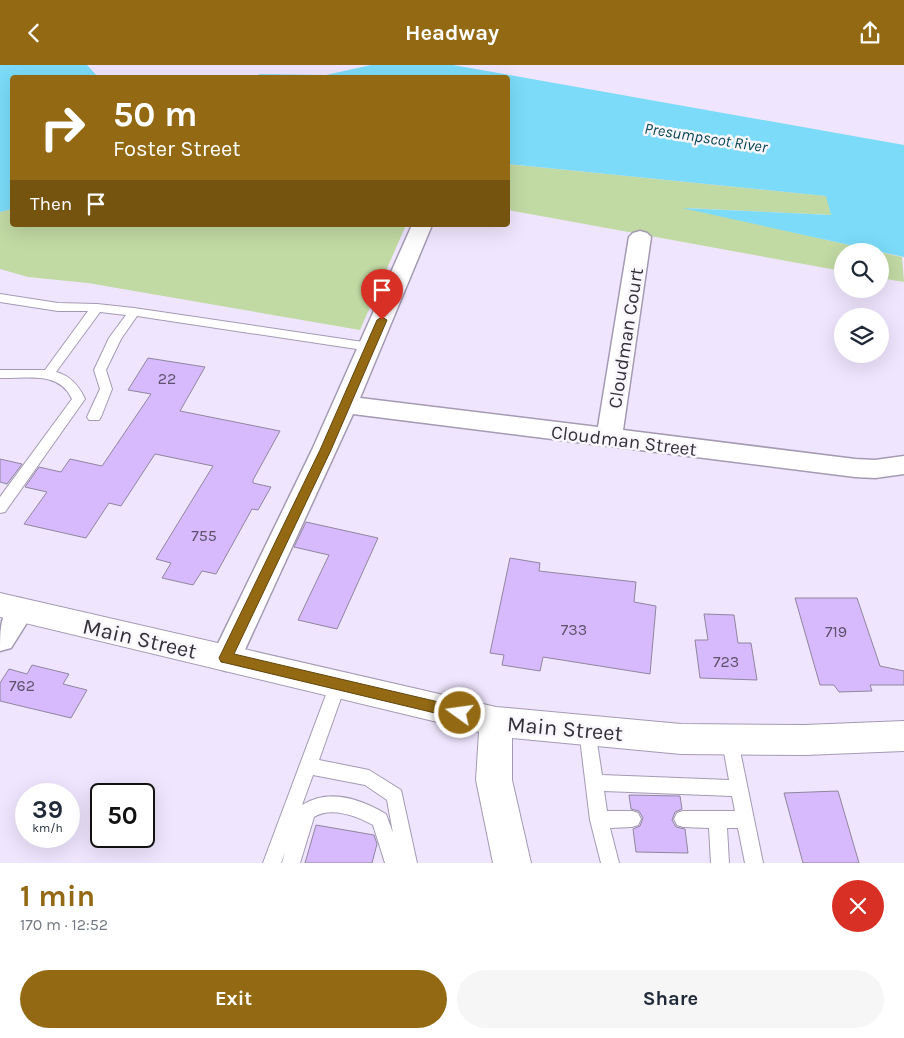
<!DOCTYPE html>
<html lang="en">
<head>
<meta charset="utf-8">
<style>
  :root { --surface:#fff; --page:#f6f6f7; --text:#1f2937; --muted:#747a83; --accent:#936a13 }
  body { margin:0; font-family:Karla,sans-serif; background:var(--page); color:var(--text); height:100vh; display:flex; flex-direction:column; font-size:19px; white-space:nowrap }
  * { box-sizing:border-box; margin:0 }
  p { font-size:16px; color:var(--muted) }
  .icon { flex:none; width:28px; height:28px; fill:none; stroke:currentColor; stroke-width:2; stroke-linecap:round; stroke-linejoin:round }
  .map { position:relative; height:798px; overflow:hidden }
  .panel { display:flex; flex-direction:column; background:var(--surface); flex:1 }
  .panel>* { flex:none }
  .hud { position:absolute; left:10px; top:10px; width:500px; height:152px; border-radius:5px; box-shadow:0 5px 20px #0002; background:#936a13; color:#fff; overflow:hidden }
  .tools { position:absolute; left:834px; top:178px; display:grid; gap:10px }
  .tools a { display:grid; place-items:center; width:55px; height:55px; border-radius:50%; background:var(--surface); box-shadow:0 5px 20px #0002; font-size:25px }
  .speed { position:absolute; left:15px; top:718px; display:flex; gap:10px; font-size:25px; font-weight:700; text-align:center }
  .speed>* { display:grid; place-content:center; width:65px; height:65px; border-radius:50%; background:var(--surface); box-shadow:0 5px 20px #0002; line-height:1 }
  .speed small { font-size:12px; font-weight:400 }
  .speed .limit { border:2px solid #111; border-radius:8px; background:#fff; color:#111 }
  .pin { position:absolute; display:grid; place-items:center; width:42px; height:42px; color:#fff; margin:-51px -21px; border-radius:50% 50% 50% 0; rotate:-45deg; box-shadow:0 0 5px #0007 }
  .pin .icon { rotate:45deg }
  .me { position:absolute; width:55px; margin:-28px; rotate:284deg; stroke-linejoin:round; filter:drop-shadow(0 0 4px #0008) }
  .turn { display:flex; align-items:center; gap:18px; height:105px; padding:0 20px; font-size:22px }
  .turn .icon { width:65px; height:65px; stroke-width:2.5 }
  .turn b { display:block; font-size:35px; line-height:42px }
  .then { display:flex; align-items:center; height:48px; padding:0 20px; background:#0003; gap:10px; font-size:19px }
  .round { display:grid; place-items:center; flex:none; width:52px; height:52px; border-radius:26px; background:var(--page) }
  .headline { display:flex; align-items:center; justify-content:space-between; height:85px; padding:0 20px }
  h1 { font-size:30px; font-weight:700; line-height:38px; color:var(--accent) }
  .button { display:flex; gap:10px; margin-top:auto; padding:10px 20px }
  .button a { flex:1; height:58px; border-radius:30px; background:var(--accent); color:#fff; font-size:20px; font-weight:700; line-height:58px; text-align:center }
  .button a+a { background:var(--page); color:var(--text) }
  header { display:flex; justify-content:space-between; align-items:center; height:65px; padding:0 20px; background:var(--accent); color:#fff; font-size:22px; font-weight:700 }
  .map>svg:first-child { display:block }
  .green { fill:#c1d9a3 }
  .water { fill:#7bdbf8 }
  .building { fill:#d7b9fe; stroke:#90869d }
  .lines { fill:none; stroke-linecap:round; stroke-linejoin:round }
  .lane-casing { stroke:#a49ab2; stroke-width:2 }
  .street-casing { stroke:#a49ab2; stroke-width:3 }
  .secondary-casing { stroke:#a49ab2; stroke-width:2 }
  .lane { fill:#fff; fill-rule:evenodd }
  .street { fill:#fff; fill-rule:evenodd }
  .secondary { fill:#fff; fill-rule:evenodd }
  .route { fill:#936a13; stroke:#60450c }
  .labels { text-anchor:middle; stroke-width:5; stroke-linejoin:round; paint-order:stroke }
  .far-water-label { font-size:16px; font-style:italic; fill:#0b4655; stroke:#f9f6fc }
  .number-label { font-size:16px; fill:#5d526a }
  .street-label { font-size:19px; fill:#343039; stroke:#f9f6fc }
  .near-street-label { font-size:22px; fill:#343039; stroke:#f9f6fc }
</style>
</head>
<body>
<header><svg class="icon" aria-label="back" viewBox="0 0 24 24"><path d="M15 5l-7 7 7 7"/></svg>Headway<svg class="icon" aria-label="share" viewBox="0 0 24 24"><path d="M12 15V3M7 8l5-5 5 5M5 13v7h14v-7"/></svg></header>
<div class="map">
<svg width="904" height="798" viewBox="0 0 904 798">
  <rect width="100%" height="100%" fill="#efe5fe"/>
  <g class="green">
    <path d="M508 99 827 131 831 150 686 143 876 186H842V206L508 145Z"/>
    <path d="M12 144V160H406L360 265 88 218 28 212 0 204V147Z"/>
    <path d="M880 187 902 192 904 217 880 213Z"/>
  </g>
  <g class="water">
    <path d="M0 0H87L98 12H12V144L0 147Z"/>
    <path d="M371 0H453L904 80V192L682 143 831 150 826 131 508 99V12H253L260 9 326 10Z"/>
  </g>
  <g class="building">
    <path d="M148 293 205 302 180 346 280 366 253 415V418L271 422 258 445 252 444 216 509 202 506 193 520 162 513 171 498 156 494 213 401 155 389 121 441 109 438 86 473 24 459 47 427 25 422 39 402 61 407 70 394 102 401 151 329 128 325Z"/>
    <path d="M0 394 22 399 7 419 0 417Z"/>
    <path d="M306 457 378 473 337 564 298 555 329 490 294 482Z"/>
    <path d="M510 493 540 498 539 506 636 517 634 537 656 541 650 609 543 592 540 606 502 600 504 590 490 588Z"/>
    <path d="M795 533H857L880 601 904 606V620H870L872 626 839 627 834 620H820Z"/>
    <path d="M704 549 734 550 738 578H751L757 615 700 613 695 575H708Z"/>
    <path d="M32 600 69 609 63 619 87 625 71 653 0 636V618L9 604 27 609Z"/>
    <path d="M838 726 859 798H803L784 728Z"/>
    <path d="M629 730 680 731 682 744 675 747 672 755 676 762 685 764 688 788 636 787 633 764 640 761 643 753 639 746 631 744Z"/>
    <path d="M316 760 374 770 377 779 372 798H305Z"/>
  </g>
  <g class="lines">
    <defs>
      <g id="lane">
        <path d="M0 229 58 238 97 239 134 243 370 278 376 282 370 286 137 251 121 274 106 305 112 324 101 352 99 355H89L87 352 100 324 94 305 109 273 126 250 100 247 56 307C71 311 79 321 85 334L5 447 0 448V432L72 334C59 305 26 314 0 313V305H45L88 246H58L0 237Z"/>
        <path d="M338 612 344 614 346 619 319 695 369 705 401 725 417 798H385L373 760C357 751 331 741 314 752L300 798H282L285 787 281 798H263L330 619 332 614ZM313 710 365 720 387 735 393 768 386 749C361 734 329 723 302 740Z"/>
        <path d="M587 658 593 660 595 665 602 710 729 715 722 676 725 671 731 669 737 671 763 798H745L738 763H727L729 798H711L709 763 683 762 677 760 674 754 677 748 683 746H735L732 731 604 726 607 746H632L638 748 641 754 638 760 632 762 610 763 619 798H601L590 755 579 665 581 660Z"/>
      </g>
      <g id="street">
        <path d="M412 160H432L360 333 598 362 629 172 633 168 640 166 647 168 651 172 623 365 855 394 875 395 904 391V409L875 413 855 412 353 349 237 602 226 606 215 602 211 593 312 385Z"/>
        <path d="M20 533 30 537 35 545 11 583 0 586C0 564 0 542 20 533Z"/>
      </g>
      <path id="secondary" d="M0 528 496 642 681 659 805 660 904 656V686L805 690 681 689 512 673V715L531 798H493L476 715 479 667 0 552Z"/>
    </defs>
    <use href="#lane" class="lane-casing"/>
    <use href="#street" class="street-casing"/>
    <use href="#secondary" class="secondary-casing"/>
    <use href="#lane" class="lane"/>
    <use href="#street" class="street"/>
    <use href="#secondary" class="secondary"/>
  </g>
  <path class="route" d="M382 252 387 255 331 385 234 589 460 642 465 644 467 648 465 652 460 654 226 598 221 597 219 593 320 385 377 255Z"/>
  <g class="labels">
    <g class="far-water-label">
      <text transform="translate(706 72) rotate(9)" y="6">Presumpscot River</text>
    </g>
    <g class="number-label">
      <text x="167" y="319">22</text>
      <text x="204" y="476">755</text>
      <text x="574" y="570">733</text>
      <text x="836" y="572">719</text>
      <text x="726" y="602">723</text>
      <text x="22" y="626">762</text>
    </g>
    <g class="street-label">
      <text transform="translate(625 273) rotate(-81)" y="7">Cloudman Court</text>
      <text transform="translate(624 375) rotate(7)" y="7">Cloudman Street</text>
    </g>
    <g class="near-street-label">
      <text transform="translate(140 573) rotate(13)" y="8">Main Street</text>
      <text transform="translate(565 663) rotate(5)" y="8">Main Street</text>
    </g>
  </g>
</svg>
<div class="tools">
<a><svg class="icon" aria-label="search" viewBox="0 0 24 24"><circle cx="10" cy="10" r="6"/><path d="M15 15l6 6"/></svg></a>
<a><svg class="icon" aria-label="layers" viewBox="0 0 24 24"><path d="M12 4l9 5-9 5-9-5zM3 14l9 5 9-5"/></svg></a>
</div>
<div class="speed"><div>39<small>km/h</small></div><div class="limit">50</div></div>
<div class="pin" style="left:382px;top:255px;background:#d93025"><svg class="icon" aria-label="arrive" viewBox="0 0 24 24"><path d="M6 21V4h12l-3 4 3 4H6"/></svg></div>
<svg class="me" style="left:460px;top:648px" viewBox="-20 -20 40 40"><circle r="17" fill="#936a13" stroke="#fff" stroke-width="3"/><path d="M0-11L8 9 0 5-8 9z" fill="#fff"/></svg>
<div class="hud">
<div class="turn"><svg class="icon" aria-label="right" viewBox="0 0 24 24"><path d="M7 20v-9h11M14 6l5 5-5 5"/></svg><div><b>50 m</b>Foster Street</div></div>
<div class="then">Then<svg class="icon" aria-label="arrive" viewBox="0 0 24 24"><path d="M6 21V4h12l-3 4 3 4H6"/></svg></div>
</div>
</div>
<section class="panel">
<div class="headline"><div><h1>1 min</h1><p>170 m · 12:52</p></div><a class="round" style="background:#d93025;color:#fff"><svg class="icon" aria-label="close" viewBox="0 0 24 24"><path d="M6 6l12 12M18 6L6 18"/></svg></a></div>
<div class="button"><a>Exit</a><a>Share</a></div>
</section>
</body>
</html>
